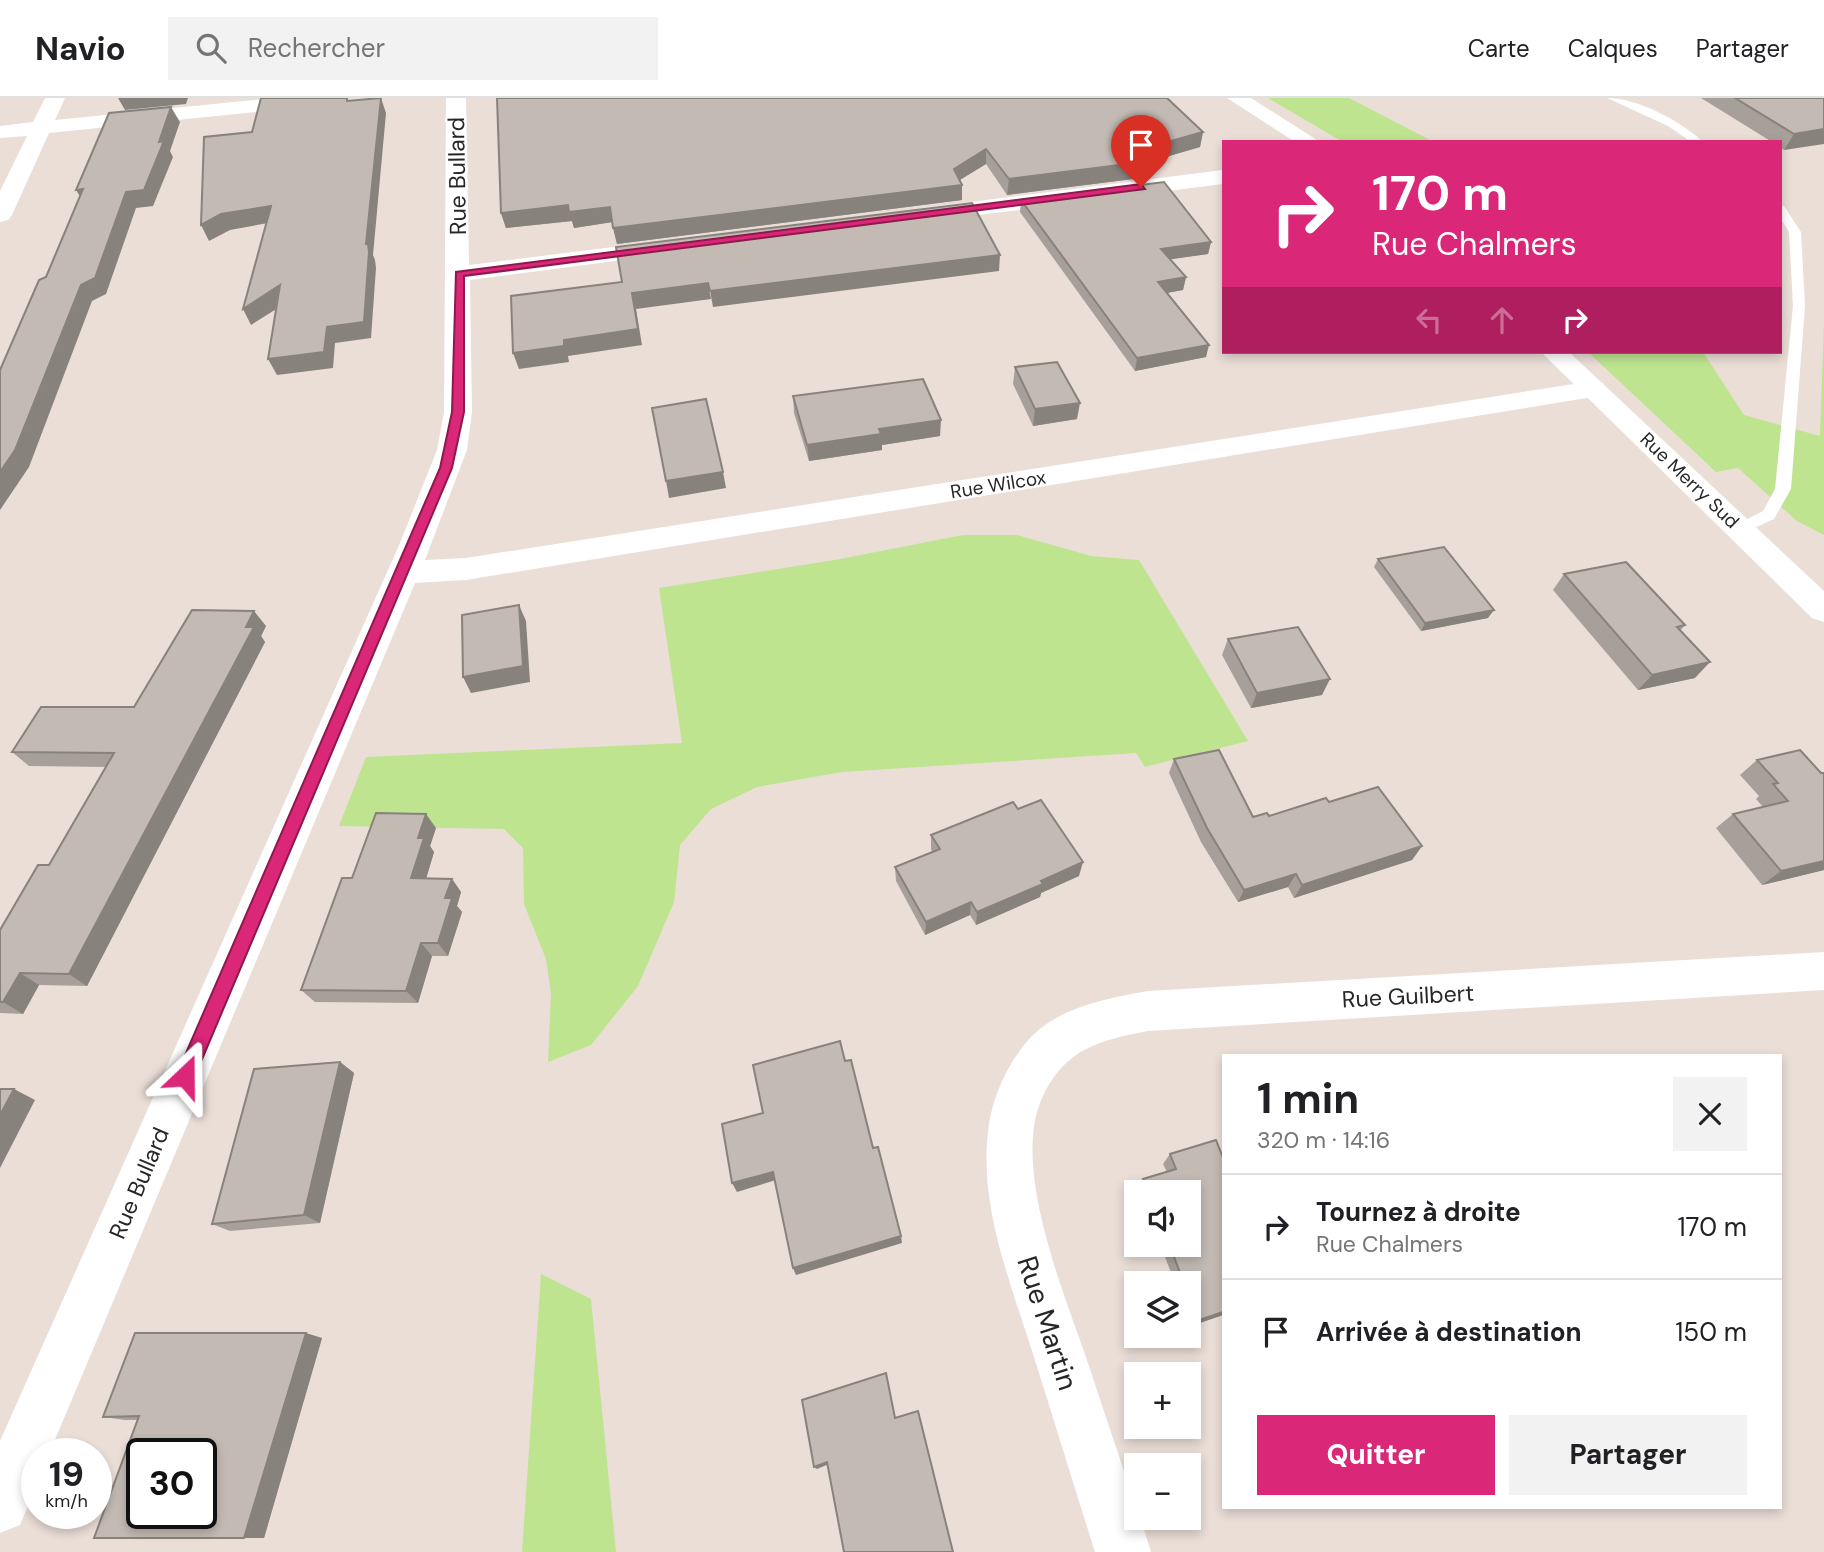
<!DOCTYPE html>
<html lang="fr">
<head>
<meta charset="utf-8">
<style>
  :root { --surface:#fff; --page:#f2f2f2; --text:#202124; --muted:#757577; --line:#e0e0e0; --accent:#db2777 }
  body { margin:0; font-family:"DM Sans",sans-serif; background:var(--page); color:var(--text); height:100vh; display:flex; flex-direction:column; font-size:26px; white-space:nowrap }
  * { box-sizing:border-box; margin:0 }
  p { font-size:23px; color:var(--muted) }
  .icon { flex:none; width:38px; height:38px; fill:none; stroke:currentColor; stroke-width:2; stroke-linecap:round; stroke-linejoin:round }
  .map { position:relative; flex:1; overflow:hidden }
  .details { position:absolute; left:1222px; top:956px; width:560px; height:455px; display:flex; flex-direction:column; background:var(--surface); border-radius:0px; box-shadow:0 4px 10px #0003 }
  .details>* { flex:none }
  .banner { position:absolute; left:1222px; top:42px; width:560px; height:214px; border-radius:0px; box-shadow:0 4px 10px #0003; background:#db2777; color:#fff; overflow:hidden }
  .tools { position:absolute; left:1124px; top:1082px; display:grid; gap:14px }
  .tools a { display:grid; place-items:center; width:77px; height:77px; border-radius:0px; background:var(--surface); box-shadow:0 4px 10px #0003; font-size:35px }
  .speed { position:absolute; left:21px; top:1340px; display:flex; gap:14px; font-size:35px; font-weight:700; text-align:center }
  .speed>* { display:grid; place-content:center; width:91px; height:91px; border-radius:50%; background:var(--surface); box-shadow:0 4px 10px #0003; line-height:1 }
  .speed small { font-size:18px; font-weight:400 }
  .speed .limit { border:4px solid #111; border-radius:10px; background:#fff; color:#111 }
  .pin { position:absolute; display:grid; place-items:center; width:60px; height:60px; color:#fff; margin:-72px -30px; border-radius:50% 50% 50% 0; rotate:-45deg; box-shadow:0 0 7px #0007 }
  .pin .icon { rotate:45deg }
  .me { position:absolute; width:77px; margin:-38px; rotate:23deg; stroke-linejoin:round; filter:drop-shadow(0 0 5px #0008) }
  .turn { display:flex; align-items:center; gap:24px; height:147px; padding:0 35px; font-size:32px }
  .turn .icon { width:91px; height:91px; stroke-width:2.5 }
  .turn b { display:block; font-size:49px; line-height:60px }
  .lanes { display:flex; align-items:center; height:66px; padding:0 35px; background:#0003; justify-content:center; gap:35px; direction:ltr }
  .lanes .off { opacity:.35 }
  .round { display:grid; place-items:center; flex:none; width:74px; height:74px; border-radius:0px; background:var(--page) }
  .head { display:flex; align-items:center; justify-content:space-between; height:119px; padding:0 35px }
  h1 { font-size:42px; font-weight:700; line-height:52px }
  .primary-button { display:flex; gap:14px; margin-top:auto; padding:14px 35px }
  .primary-button a { flex:1; height:80px; border-radius:0px; background:var(--accent); color:#fff; font-size:28px; font-weight:700; line-height:80px; text-align:center }
  .primary-button a+a { background:var(--page); color:var(--text) }
  ul { padding:0; list-style:none }
  li { display:flex; align-items:center; gap:21px; height:105px; padding:0 35px; border-top:2px solid var(--line) }
  li div { flex:1 }
  li b { display:block; font-size:26px }
  li em { font-style:normal }
  header { display:flex; align-items:center; gap:42px; box-sizing:border-box; height:98px; padding:0 35px; background:var(--surface); border-bottom:2px solid var(--line) }
  header strong { font-size:33px }
  nav { display:flex; gap:38px; margin-inline-start:auto; font-size:24px }
  .search { width:490px; height:63px; background:var(--page); display:flex; align-items:center; gap:18px; box-sizing:border-box; padding:0 24px; border-radius:0px; color:var(--muted); font-size:26px }
  .map>svg:first-child { display:block }
  .green { fill:#bee490 }
  .lines { fill:none; stroke-linecap:round; stroke-linejoin:round }
  .lane { fill:#fff; fill-rule:evenodd }
  .street { fill:#fff; fill-rule:evenodd }
  .secondary { fill:#fff; fill-rule:evenodd }
  .wall { fill:#a7a09a }
  .shaded-wall { fill:#88827d }
  .building { fill:#c2bab3; stroke:#88827d; stroke-width:2; fill-rule:evenodd }
  .route { fill:#db2777; stroke:#8e194d; stroke-width:2 }
  .labels { text-anchor:middle; stroke-width:5; stroke-linejoin:round; paint-order:stroke }
  .far-street-label { font-size:19px; fill:#272727; stroke:#fff }
  .street-label { font-size:23px; fill:#272727; stroke:#fff }
  .near-street-label { font-size:28px; fill:#272727; stroke:#fff }
</style>
</head>
<body>
<header>
<strong>Navio</strong>
<div class="search"><svg class="icon" aria-label="search" viewBox="0 0 24 24"><circle cx="10" cy="10" r="6"/><path d="M15 15l6 6"/></svg>Rechercher</div>
<nav><a>Carte</a><a>Calques</a><a>Partager</a></nav>
</header>
<div class="map">
<svg width="1824" height="1454" viewBox="0 0 1824 1454">
  <rect width="100%" height="100%" fill="#eaded7"/>
  <g class="green">
    <path d="M1268 0H1349L1434 44H1343Z"/>
    <path d="M1824 225V437L1797 423 1738 370 1716 374 1588 254H1703L1744 317 1820 338Z"/>
    <path d="M963 437H1017L1091 458 1139 462 1248 643 1145 669 1136 655 842 674 757 689 711 711 680 747 674 804 638 888 591 947 548 964 551 895 546 861 524 806 523 750 504 731 339 728 366 659 682 645 659 490 835 462Z"/>
    <path d="M541 1176 591 1201 616 1454H522Z"/>
  </g>
  <g class="lines">
    <g class="lane">
      <path d="M1607 0C1638 0 1681 23 1703 44H1691L1668 28Z"/>
      <path d="M1780 107 1784 108 1801 134 1805 208 1791 391 1774 421 1741 436 1736 435V427L1763 413 1775 391 1793 208 1789 134 1780 119Z"/>
    </g>
    <g class="street">
      <path d="M45 0H65L55 22 274 0H344L334 6 49 35 12 117 8 122 0 124V93L27 38 0 40V28L33 24Z"/>
      <path d="M446 0H466L469 167 669 142 677 144 681 149 677 154 669 156 470 182 472 314 467 352 425 462 466 460 1593 283 1603 285 1607 291 1603 297 1593 299 466 482 415 485 49 1356H37V1386L20 1427 0 1435V1343L400 445 437 352 444 314Z"/>
      <path d="M1223 72V86L923 124 915 122 911 117 915 112 923 110Z"/>
      <path d="M1824 854V892L1148 933C1100 942 1064 951 1042 1000 1011 1069 1064 1195 1087 1262 1103 1310 1119 1359 1136 1408V1419H1140L1151 1454H1095C1074 1388 1054 1322 1033 1256 1011 1186 979 1109 988 1034 991 1003 1005 971 1024 947 1054 909 1105 901 1148 893Z"/>
    </g>
    <g class="secondary">
      <path d="M1227 0H1251L1320 44H1295Z"/>
      <path d="M1541 254H1569L1824 493V524L1812 520Z"/>
    </g>
  </g>
  <g class="wall">
    <path d="M497 0 1203 34 1200 49 1151 63 1149 79 1007 97 986 66 960 82 962 87V102L617 146 612 124 574 130 572 123 506 130 501 115Z"/>
    <path d="M1701 0H1824L1784 52 1780 49V44H1772Z"/>
    <path d="M1021 102 1211 144 1208 156 1170 161 1186 179 1183 192 1166 195 1206 259 1135 273 1020 114Z"/>
    <path d="M1015 269 1077 321 1033 328 1013 286Z"/>
    <path d="M793 298 940 338 882 347V352L809 363 794 315Z"/>
    <path d="M1378 461 1488 520 1421 533 1374 469Z"/>
    <path d="M1564 476 1685 527 1680 533 1695 580 1638 592 1553 492Z"/>
    <path d="M266 528 261 538 265 544 87 888 39 887 23 916 0 915V832L49 767 106 669 29 668 12 654 134 609Z"/>
    <path d="M1228 541 1322 597 1251 610 1222 557Z"/>
    <path d="M1174 661 1253 719 1269 718 1329 704 1422 748 1412 762 1294 800 1288 789 1238 804 1201 744 1169 675Z"/>
    <path d="M1757 662 1821 675H1824V772L1762 787 1716 730 1733 716 1763 709 1756 701 1759 698 1740 677Z"/>
    <path d="M1018 711 1079 778 1041 795 1040 799 976 827 970 817 925 837 896 783 895 769 932 754 931 751V737Z"/>
    <path d="M436 730 430 748 434 754 426 781H452L461 794 457 808 462 814 448 858H432L418 905 315 904 301 892 352 780Z"/>
    <path d="M340 964 354 975 320 1125 230 1133 212 1126Z"/>
    <path d="M1170 1056H1223V1217L1191 1228 1188 1220V1185H1175L1160 1146H1188V1094H1139L1138 1090 1143 1081 1167 1074 1163 1066Z"/>
    <path d="M322 1240 264 1440H244L137 1322H125L103 1319Z"/>
  </g>
  <g class="shaded-wall">
    <path d="M118 0H188L186 6 125 12Z"/>
    <path d="M381 0 386 15 373 157 375 162 376 170 371 240 335 245 333 270 277 277 268 261 327 229 366 146Z"/>
    <path d="M171 9 180 24 170 53 173 59 153 108 136 110 106 196 92 203 29 369 0 412V374L81 187 126 94 159 44Z"/>
    <path d="M1824 31V46L1784 52 1794 36Z"/>
    <path d="M1203 34 1200 49 1149 64 1151 63 1149 79 1007 97 1009 81 1142 51Z"/>
    <path d="M986 51V66L953 86 954 71Z"/>
    <path d="M962 87V102L617 146 613 130Z"/>
    <path d="M83 91 86 108 76 92Z"/>
    <path d="M568 107 610 109 613 124 574 130 572 123 506 130 501 115Z"/>
    <path d="M271 108 279 123 230 132 209 143 201 127 221 116Z"/>
    <path d="M1211 144 1208 156 1159 163 1161 151Z"/>
    <path d="M1000 157 999 173 713 209 710 193Z"/>
    <path d="M1186 179 1183 192 1156 197 1158 184Z"/>
    <path d="M708 185 711 201 636 211 642 247 568 258 569 264 519 271 513 255 632 195Z"/>
    <path d="M280 187 289 203 251 227 243 211Z"/>
    <path d="M1209 247 1206 259 1135 273 1137 260Z"/>
    <path d="M1080 305 1077 321 1033 328 1035 311Z"/>
    <path d="M941 322 940 338 882 347V352L809 363 807 347 879 331Z"/>
    <path d="M723 374 726 390 669 400 666 383Z"/>
    <path d="M519 507 526 523 530 584 471 595 463 579Z"/>
    <path d="M1494 512 1488 520 1421 533 1425 525Z"/>
    <path d="M254 513 266 528 261 538 265 544 87 888 69 876Z"/>
    <path d="M1710 564 1695 580 1638 592 1652 577Z"/>
    <path d="M1330 581 1322 597 1251 610 1257 595Z"/>
    <path d="M426 716 436 730 430 748 434 754 422 794 411 780 418 740Z"/>
    <path d="M1422 748 1412 762 1294 800 1302 787Z"/>
    <path d="M1824 763V772L1762 787 1781 773Z"/>
    <path d="M1083 764 1079 778 1041 795 1040 799 976 827 977 814 1041 783Z"/>
    <path d="M1296 776 1288 789 1238 804 1244 792Z"/>
    <path d="M452 781 461 794 457 808 462 814 448 858 438 845 445 800Z"/>
    <path d="M971 804 970 817 925 837 926 824Z"/>
    <path d="M421 845 432 858 418 905 406 893Z"/>
    <path d="M20 875 39 887 23 916 3 904Z"/>
    <path d="M340 964 354 975 320 1125 304 1117Z"/>
    <path d="M14 991 35 1002 0 1070V1017Z"/>
    <path d="M773 1074 776 1082 737 1094 732 1085Z"/>
    <path d="M901 1138 902 1145 796 1177 793 1170Z"/>
    <path d="M1223 1214V1217L1191 1228 1199 1222Z"/>
    <path d="M306 1235 322 1240 264 1440H244Z"/>
    <path d="M827 1364 829 1366 817 1371 814 1369Z"/>
  </g>
  <g class="building">
    <path d="M261 0H347V3L381 0 366 146H368L369 154 364 224 327 229 324 254 268 261 280 187 243 211 271 108 221 116 201 127 204 39 252 34Z"/>
    <path d="M497 0H1167L1203 34 1142 51 1151 63 1009 81 986 51 954 71 962 87 613 130 610 109 569 114 568 107 501 115Z"/>
    <path d="M1735 0H1824V31L1794 36Z"/>
    <path d="M171 9 159 44 164 43 144 92 126 94 95 180 81 187 15 352 0 374V272L39 182 46 179 83 91 76 92 109 15Z"/>
    <path d="M1164 84 1211 144 1161 151 1186 179 1158 184 1209 247 1137 260 1021 102Z"/>
    <path d="M972 105 1000 157 710 193 708 185 632 195 638 231 564 242V248L513 255 511 198 622 184 616 149Z"/>
    <path d="M1057 264 1080 305 1035 311 1015 269Z"/>
    <path d="M923 281 941 322 879 331 881 336 807 347 793 298Z"/>
    <path d="M706 301 723 374 666 383 652 310Z"/>
    <path d="M1444 449 1494 512 1425 525 1378 461Z"/>
    <path d="M1626 464 1685 527 1677 529 1710 564 1652 577 1564 476Z"/>
    <path d="M519 507 523 568 463 579 462 517Z"/>
    <path d="M192 512 254 513 246 529H254L69 876 20 875 3 904H0V832L38 767H49L114 655 12 654 41 609H134Z"/>
    <path d="M1298 529 1330 581 1257 595 1228 541Z"/>
    <path d="M1219 652 1253 719 1267 715 1269 718 1326 700 1329 704 1378 689 1422 748 1302 787 1296 776 1244 792 1207 730 1174 661Z"/>
    <path d="M1800 652 1821 675H1824V763L1781 773 1733 716 1788 703 1773 686 1778 685 1757 662Z"/>
    <path d="M1041 702 1083 764 1041 783 1043 786 977 814 971 804 926 824 895 769 940 751 931 737 1013 704 1018 711Z"/>
    <path d="M376 715 426 716 418 740H424L411 780 452 781 445 800H452L438 845H421L406 893 301 892 342 780H352Z"/>
    <path d="M840 943 845 963 851 962 873 1050 878 1049 901 1138 793 1170 773 1074 732 1085 722 1026 763 1015 753 967Z"/>
    <path d="M340 964 304 1117 212 1126 254 971Z"/>
    <path d="M0 991H14L0 1017Z"/>
    <path d="M1216 1042 1222 1057 1223 1056V1214L1199 1222 1188 1195V1185H1184L1169 1146H1188V1094H1148L1143 1081 1176 1071 1170 1056Z"/>
    <path d="M135 1235H306L244 1440H94L139 1318 103 1319ZM142 1356H201V1416H142Z"/>
    <path d="M886 1275 895 1320 918 1313 953 1454H844L827 1364 814 1369 802 1302Z"/>
  </g>
  <path class="route" d="M1141 86 1145 91 464 178V314L452 370 192 985 185 987 178 985 176 978 440 370 452 314 456 174Z"/>
  <g class="labels">
    <g class="far-street-label">
      <text transform="translate(1690 382) rotate(44)" y="7">Rue Merry Sud</text>
      <text transform="translate(998 386) rotate(-9)" y="7">Rue Wilcox</text>
    </g>
    <g class="street-label">
      <text transform="translate(457 78) rotate(-91)" y="8">Rue Bullard</text>
      <text transform="translate(1408 898) rotate(-3)" y="8">Rue Guilbert</text>
      <text transform="translate(139 1085) rotate(-67)" y="8">Rue Bullard</text>
    </g>
    <g class="near-street-label">
      <text transform="translate(1048 1225) rotate(72)" y="10">Rue Martin</text>
    </g>
  </g>
</svg>
<div class="tools">
<a><svg class="icon" aria-label="sound" viewBox="0 0 24 24"><path d="M4 9h4l5-4v14l-5-4H4zM17 9q2 3 0 6"/></svg></a>
<a><svg class="icon" aria-label="layers" viewBox="0 0 24 24"><path d="M12 4l9 5-9 5-9-5zM3 14l9 5 9-5"/></svg></a>
<a>+</a>
<a>−</a>
</div>
<div class="speed"><div>19<small>km/h</small></div><div class="limit">30</div></div>
<div class="pin" style="left:1141px;top:89px;background:#d93025"><svg class="icon" aria-label="arrive" viewBox="0 0 24 24"><path d="M6 21V4h12l-3 4 3 4H6"/></svg></div>
<svg class="me" style="left:185px;top:978px" viewBox="-20 -20 40 40"><path d="M0-17L14 15 0 8-14 15z" fill="#db2777" stroke="#fff" stroke-width="4"/></svg>
<div class="banner">
<div class="turn"><svg class="icon" aria-label="right" viewBox="0 0 24 24"><path d="M7 20v-9h11M14 6l5 5-5 5"/></svg><div><b>170 m</b>Rue Chalmers</div></div>
<div class="lanes"><svg class="icon off" aria-label="left" viewBox="0 0 24 24"><path d="M17 20v-9H6M10 6l-5 5 5 5"/></svg><svg class="icon off" aria-label="ahead" viewBox="0 0 24 24"><path d="M12 20V5M6 11l6-6 6 6"/></svg><svg class="icon" aria-label="right" viewBox="0 0 24 24"><path d="M7 20v-9h11M14 6l5 5-5 5"/></svg></div>
</div>
<section class="details">
<div class="head"><div><h1>1 min</h1><p>320 m · 14:16</p></div><a class="round"><svg class="icon" aria-label="close" viewBox="0 0 24 24"><path d="M6 6l12 12M18 6L6 18"/></svg></a></div>
<ul>
<li><svg class="icon" aria-label="right" viewBox="0 0 24 24"><path d="M7 20v-9h11M14 6l5 5-5 5"/></svg><div><b>Tournez à droite</b><p>Rue Chalmers</p></div><em>170 m</em></li>
<li><svg class="icon" aria-label="arrive" viewBox="0 0 24 24"><path d="M6 21V4h12l-3 4 3 4H6"/></svg><div><b>Arrivée à destination</b></div><em>150 m</em></li>
</ul>
<div class="primary-button"><a>Quitter</a><a>Partager</a></div>
</section>
</div>
</body>
</html>
